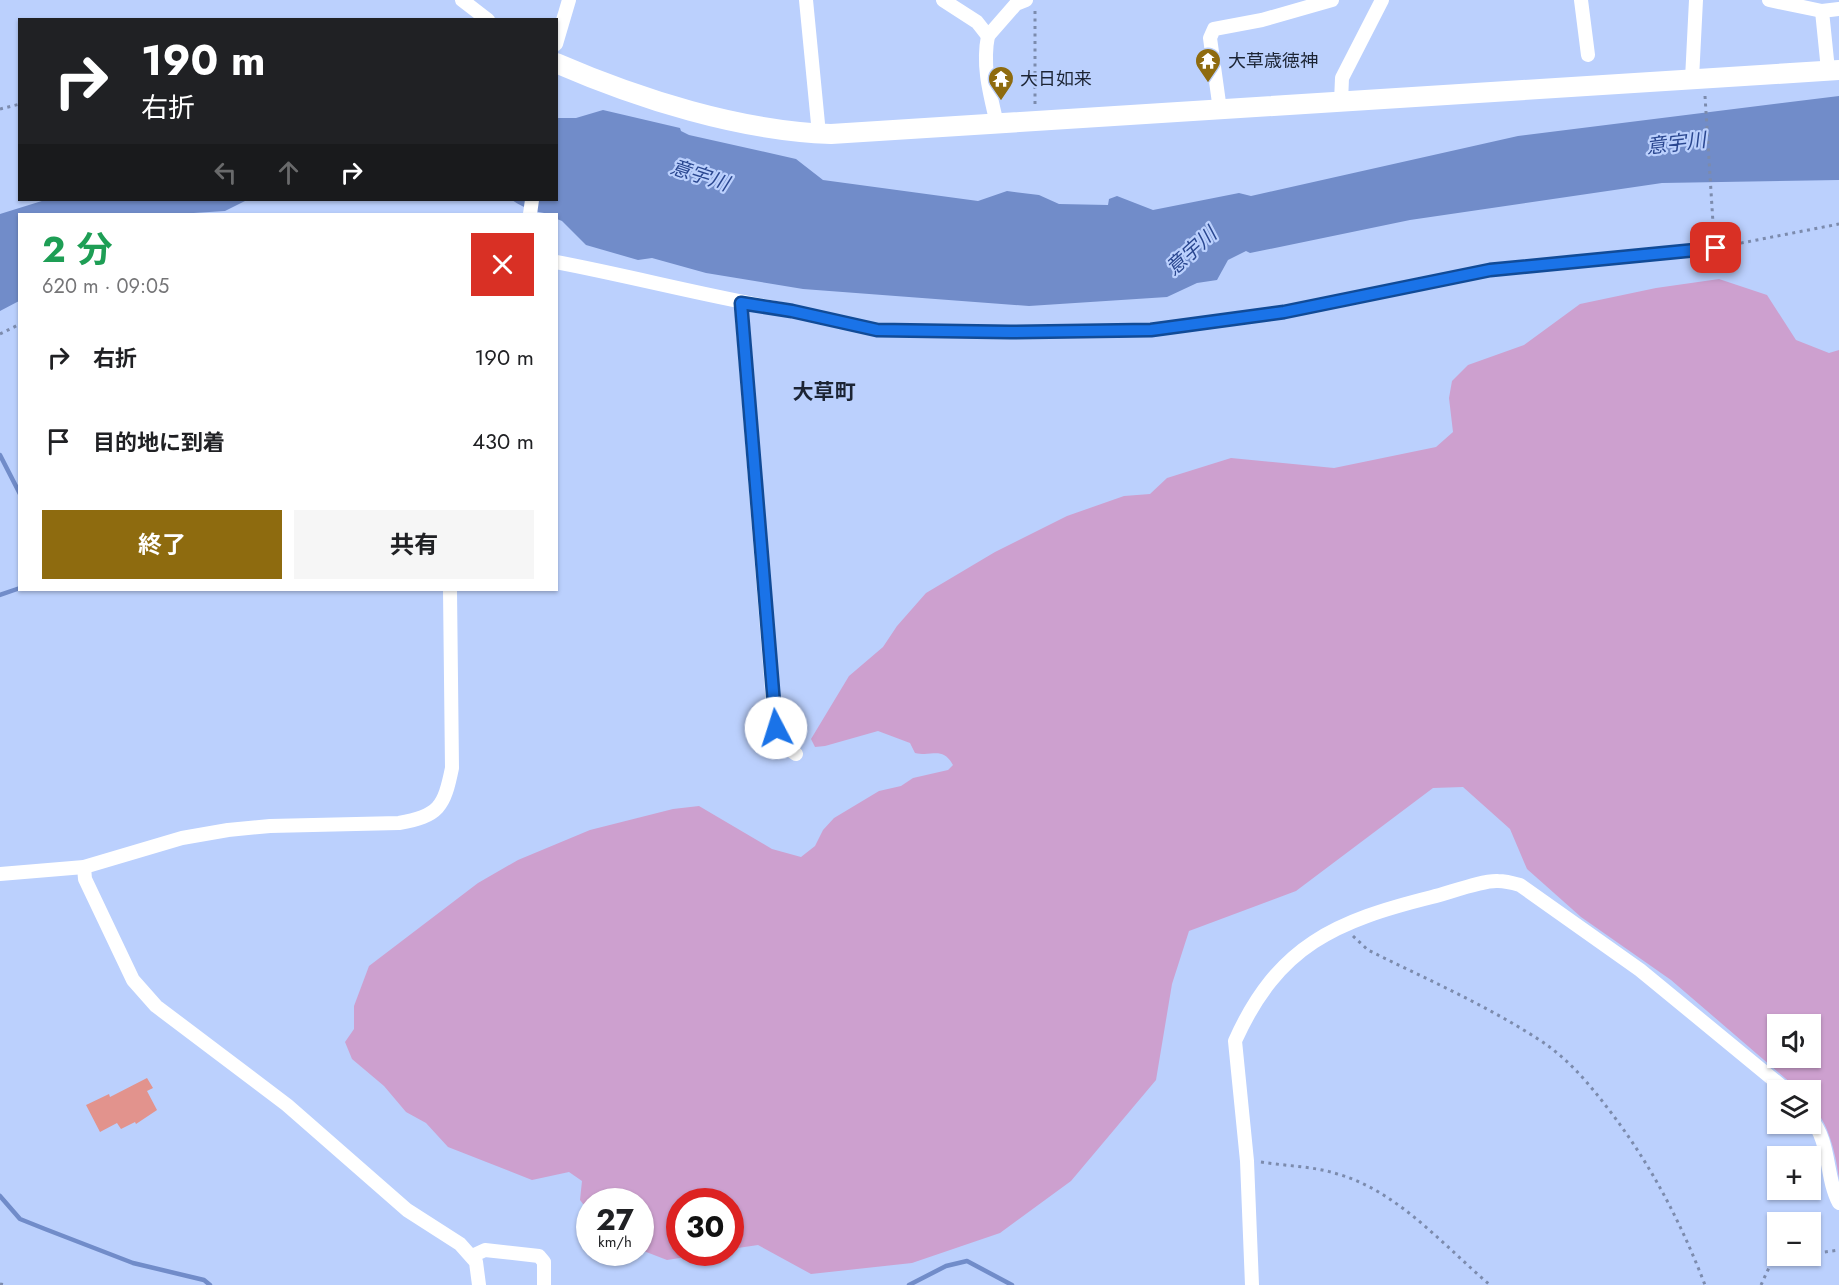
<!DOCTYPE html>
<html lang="ja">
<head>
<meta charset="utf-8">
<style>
  :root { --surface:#fff; --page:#f6f6f6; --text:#202124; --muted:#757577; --accent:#8e6b0f }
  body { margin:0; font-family:Jost,"Noto Sans JP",sans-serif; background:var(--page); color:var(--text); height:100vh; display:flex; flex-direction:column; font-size:22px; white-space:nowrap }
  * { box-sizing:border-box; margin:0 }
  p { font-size:20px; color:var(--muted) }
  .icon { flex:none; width:33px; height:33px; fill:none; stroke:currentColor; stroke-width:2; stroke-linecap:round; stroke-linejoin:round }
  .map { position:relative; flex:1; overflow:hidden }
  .side { position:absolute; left:18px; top:213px; width:540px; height:378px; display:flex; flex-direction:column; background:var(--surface); border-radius:0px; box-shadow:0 2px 4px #0004 }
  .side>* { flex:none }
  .top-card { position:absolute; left:18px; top:18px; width:540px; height:183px; border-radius:0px; box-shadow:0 2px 4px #0004; background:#202124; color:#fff; overflow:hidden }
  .buttons { position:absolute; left:1767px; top:1014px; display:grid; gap:12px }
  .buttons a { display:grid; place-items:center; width:54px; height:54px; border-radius:0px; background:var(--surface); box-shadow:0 2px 4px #0004; font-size:30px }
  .speed { position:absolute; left:576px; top:1188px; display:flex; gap:12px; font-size:30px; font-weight:700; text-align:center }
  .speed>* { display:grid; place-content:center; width:78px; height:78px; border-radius:50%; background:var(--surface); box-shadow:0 2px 4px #0004; line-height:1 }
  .speed small { font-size:15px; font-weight:400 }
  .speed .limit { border:9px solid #d22; background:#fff; color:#111 }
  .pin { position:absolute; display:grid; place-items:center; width:51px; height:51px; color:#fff; margin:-26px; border-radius:12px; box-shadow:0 3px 9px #0006 }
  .me { position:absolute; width:66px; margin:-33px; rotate:355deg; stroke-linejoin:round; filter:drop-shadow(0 0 4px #0008) }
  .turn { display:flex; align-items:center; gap:21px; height:126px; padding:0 24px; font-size:27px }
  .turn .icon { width:78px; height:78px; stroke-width:2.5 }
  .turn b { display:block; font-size:42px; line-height:51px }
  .lanes { display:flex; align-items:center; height:57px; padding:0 24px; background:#0003; justify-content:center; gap:30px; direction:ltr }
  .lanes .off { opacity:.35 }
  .round { display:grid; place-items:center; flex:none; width:63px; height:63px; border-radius:0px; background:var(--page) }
  .overview { display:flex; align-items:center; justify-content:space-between; height:102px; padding:0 24px }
  h1 { font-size:36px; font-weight:700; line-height:45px; color:#1e9e55 }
  .button { display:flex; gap:12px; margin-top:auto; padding:12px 24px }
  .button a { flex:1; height:69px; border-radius:0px; background:var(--accent); color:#fff; font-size:24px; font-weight:700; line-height:69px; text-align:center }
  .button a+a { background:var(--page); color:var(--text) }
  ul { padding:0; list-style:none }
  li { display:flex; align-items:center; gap:18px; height:84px; padding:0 24px }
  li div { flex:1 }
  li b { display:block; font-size:22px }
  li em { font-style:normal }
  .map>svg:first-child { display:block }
  .green { fill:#cda0cf; fill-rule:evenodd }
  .water { fill:#718cc9 }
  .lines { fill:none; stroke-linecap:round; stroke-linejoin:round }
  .stream { stroke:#718cc9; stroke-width:4.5 }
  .building { fill:#e2938d }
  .path { stroke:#7c8bad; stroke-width:3; stroke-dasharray:3 4.5; stroke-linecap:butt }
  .lane { stroke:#fff; stroke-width:7 }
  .street { stroke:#fff; stroke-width:14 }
  .secondary { stroke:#fff; stroke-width:20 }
  .route-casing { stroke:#114b97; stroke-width:15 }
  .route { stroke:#1a73e8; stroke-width:10 }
  .labels { text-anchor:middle; stroke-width:4.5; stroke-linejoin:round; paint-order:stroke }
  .poi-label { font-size:18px; fill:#1c2434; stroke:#bbd0fd; text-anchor:start }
  .water-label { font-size:20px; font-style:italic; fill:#2a4790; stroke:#bbd0fd }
  .quarter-label { font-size:21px; font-weight:bold; fill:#1c2434; stroke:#bbd0fd }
</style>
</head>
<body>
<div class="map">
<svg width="1839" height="1285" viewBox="0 0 1839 1285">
  <rect width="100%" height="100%" fill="#bbd0fd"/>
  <path class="green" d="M1719 279 1767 295 1796 340 1829 353 1839 350V1178C1835 1151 1829 1124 1811 1104L1810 1090H1799L1671 980 1581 917 1527 869 1510 829 1463 787 1433 788 1296 891 1189 931 1172 984 1156 1080 1071 1181 1000 1233 912 1263 811 1274 758 1245 731 1249 730 1202H680V1252L711 1253 667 1260 641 1250 640 1202H590L589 1212 580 1200 582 1181 569 1172 532 1180 448 1147 426 1123 406 1112 384 1086 352 1059 345 1042 354 1029V1006L369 966 478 883 518 860 590 830 673 809 699 806 772 849 801 857 815 846 823 830 834 818 879 791 901 786 913 778 948 770 953 765C942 746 933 757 915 753L910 743 878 731 825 746 815 747 811 739 849 676 883 647 897 626 926 593 995 552 1067 516 1124 496 1150 494 1167 478 1231 458 1334 468 1436 447 1453 432 1449 398 1452 381 1468 365 1524 345 1580 304 1656 288ZM1778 1024H1810V1058H1778Z"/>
  <g class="water">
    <path d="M1839 96V180L1662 183 1410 220 1250 253 1246 251 1228 260 1217 280 1197 283 1167 297 1029 306 803 289 706 273 652 258 638 260 586 245 562 221 557 219 556 214C540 214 525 209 512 200H556L557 118H576L603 110 680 128 681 131 689 135 796 159 823 180 978 201 1007 191 1039 195 1059 204 1108 205 1109 199 1117 196 1153 210 1239 193 1251 196 1518 136Z"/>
    <path d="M45 200H247L225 211 178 214H20L19 301 0 311V214Z"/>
  </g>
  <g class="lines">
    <g class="stream">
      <path d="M0 455 20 494"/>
      <path d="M0 595 20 588"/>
      <path d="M0 1196 20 1219 45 1229 133 1263 204 1280 210 1285"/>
      <path d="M909 1285 946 1266 967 1261 1012 1285"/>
    </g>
  </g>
  <path class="building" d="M147 1078 153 1088 147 1091 157 1110 136 1124 135 1122 121 1129 117 1123 100 1132 86 1105 109 1094 110 1097Z"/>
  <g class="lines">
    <g class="path">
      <path d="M1035 11V106"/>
      <path d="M1705 96 1714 239"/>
      <path d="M0 109 20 104"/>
      <path d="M1726 246 1839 224"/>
      <path d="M0 334 20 324"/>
      <path d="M1353 936 1368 950C1424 978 1484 1004 1538 1039 1565 1056 1586 1080 1606 1106 1649 1161 1680 1220 1705 1285"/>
      <path d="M1261 1162C1285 1166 1311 1166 1334 1173 1396 1189 1443 1245 1490 1285"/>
      <path d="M1810 1254 1839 1250"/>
      <path d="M0 1284 5 1285"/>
      <path d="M1761 1285 1773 1259 1790 1256"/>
    </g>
    <path class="lane" d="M792 311 877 330 1010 332 1151 330 1284 312 1490 270 1716 248"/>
    <g class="street">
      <path d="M462 0 488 20"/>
      <path d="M806 0 819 134"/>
      <path d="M943 0 977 22 988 36 1016 4 1026 0"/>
      <path d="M1581 0 1588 55"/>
      <path d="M1769 0 1822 11"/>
      <path d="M988 36C982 66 990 94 997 124"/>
      <path d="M556 44 569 0"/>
      <path d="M1828 70 1822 11 1839 9"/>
      <path d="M1692 79 1696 0"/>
      <path d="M1341 102 1342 78 1382 0"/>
      <path d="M1220 110 1210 38 1214 29 1262 20 1332 0"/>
      <path d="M530 214 532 200"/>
      <path d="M556 262C635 277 713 298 792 311"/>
      <path d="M741 303 775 728 778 741 796 754"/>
      <path d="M84 867 85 879 133 980 156 1006 287 1105 407 1210 460 1244 476 1262 479 1285"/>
      <path d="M0 874 84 867 182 838 228 830 270 826 399 823C439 816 444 807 452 768L450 590"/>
      <path d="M1810 1118C1831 1141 1825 1177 1839 1203"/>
      <path d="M472 1256 485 1250 539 1256 544 1262V1285"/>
      <path d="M1252 1285 1247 1161 1235 1041C1278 945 1336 921 1432 897 1449 893 1482 880 1498 881 1505 881 1513 883 1520 885L1640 970 1786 1090"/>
    </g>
    <path class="secondary" d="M556 63C639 99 740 131 831 134L1839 70"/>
  </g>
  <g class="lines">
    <defs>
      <path id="route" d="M776 728 741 303 792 311 877 330 1010 332 1151 330 1284 312 1490 270 1716 248"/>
    </defs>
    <use href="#route" class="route-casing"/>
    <use href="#route" class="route"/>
  </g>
  <defs>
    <symbol id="temple-pin" viewBox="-11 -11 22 30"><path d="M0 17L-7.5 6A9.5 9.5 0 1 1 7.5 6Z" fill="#8e6b0f" stroke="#bbd0fd"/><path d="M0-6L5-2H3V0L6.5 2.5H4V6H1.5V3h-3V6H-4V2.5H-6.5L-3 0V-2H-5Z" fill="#fff"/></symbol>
  </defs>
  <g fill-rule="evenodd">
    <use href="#temple-pin" x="1193" y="46" width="30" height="40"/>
    <use href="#temple-pin" x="986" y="64" width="30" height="40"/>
  </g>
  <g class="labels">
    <g class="poi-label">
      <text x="1228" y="67">大草歳徳神</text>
      <text x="1020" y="85">大日如来</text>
    </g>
    <g class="water-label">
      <text transform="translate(1676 143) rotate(-7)" y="7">意宇川</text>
      <text transform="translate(700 175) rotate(18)" y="7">意宇川</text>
      <text transform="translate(1191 251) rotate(-42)" y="7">意宇川</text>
    </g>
    <g class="quarter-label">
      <text x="824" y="399">大草町</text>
    </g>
  </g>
</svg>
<div class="buttons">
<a><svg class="icon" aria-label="sound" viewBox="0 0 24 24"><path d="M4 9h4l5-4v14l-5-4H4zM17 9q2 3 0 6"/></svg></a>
<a><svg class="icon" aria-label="layers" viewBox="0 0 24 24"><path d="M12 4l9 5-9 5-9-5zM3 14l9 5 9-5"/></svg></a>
<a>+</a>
<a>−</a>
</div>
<div class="speed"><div>27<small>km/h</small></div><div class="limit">30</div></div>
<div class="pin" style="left:1716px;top:248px;background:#d93025"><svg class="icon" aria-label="arrive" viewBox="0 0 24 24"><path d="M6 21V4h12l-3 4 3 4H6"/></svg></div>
<svg class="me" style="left:776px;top:728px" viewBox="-20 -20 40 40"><circle r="19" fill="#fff"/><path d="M0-13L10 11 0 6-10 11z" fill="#1a73e8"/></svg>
<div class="top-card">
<div class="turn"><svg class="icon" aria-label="right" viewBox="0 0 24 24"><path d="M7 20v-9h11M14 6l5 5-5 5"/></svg><div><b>190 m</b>右折</div></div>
<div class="lanes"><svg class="icon off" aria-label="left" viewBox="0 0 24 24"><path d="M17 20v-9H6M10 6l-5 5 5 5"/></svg><svg class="icon off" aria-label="ahead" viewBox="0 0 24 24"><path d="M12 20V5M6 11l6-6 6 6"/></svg><svg class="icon" aria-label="right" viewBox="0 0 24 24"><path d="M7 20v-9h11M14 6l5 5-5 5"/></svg></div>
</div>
<section class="side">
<div class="overview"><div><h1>2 分</h1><p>620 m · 09:05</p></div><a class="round" style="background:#d93025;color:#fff"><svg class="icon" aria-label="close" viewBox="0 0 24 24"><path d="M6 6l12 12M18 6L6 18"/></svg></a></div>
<ul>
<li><svg class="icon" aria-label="right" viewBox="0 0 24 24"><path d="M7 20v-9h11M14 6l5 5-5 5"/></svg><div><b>右折</b></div><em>190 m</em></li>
<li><svg class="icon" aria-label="arrive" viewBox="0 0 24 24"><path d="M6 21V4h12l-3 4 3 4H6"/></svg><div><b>目的地に到着</b></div><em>430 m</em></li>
</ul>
<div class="button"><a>終了</a><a>共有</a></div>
</section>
</div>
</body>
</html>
